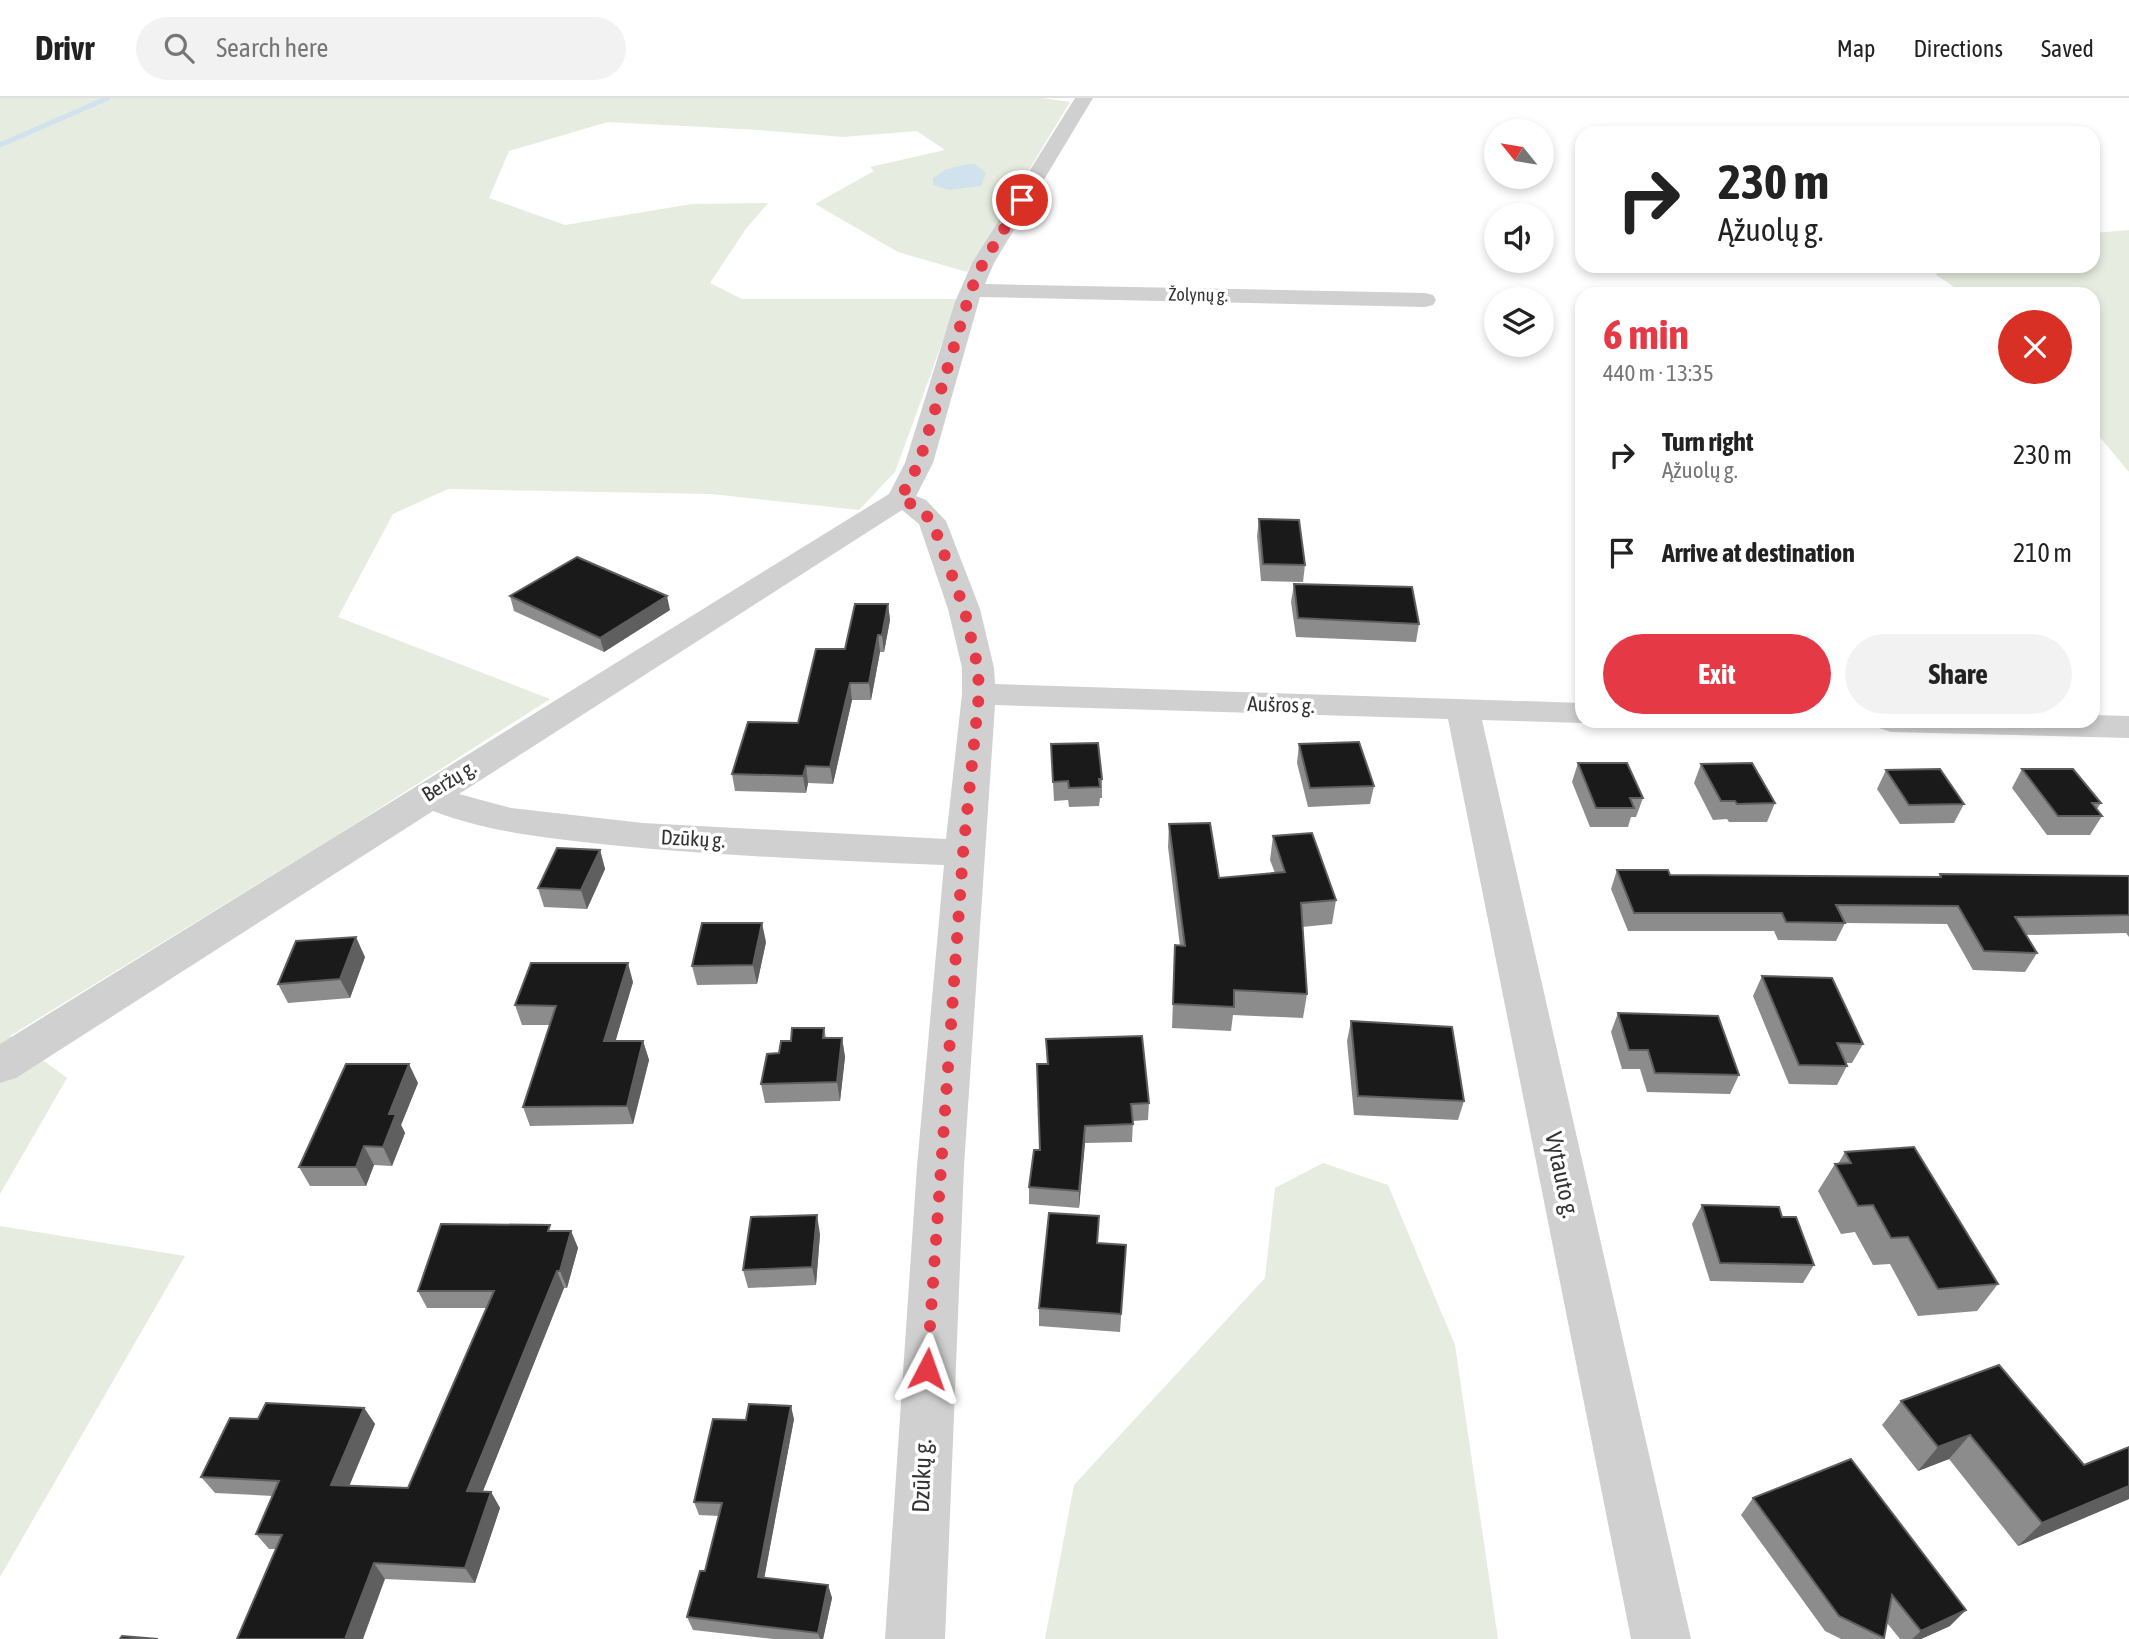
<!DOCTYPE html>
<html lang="en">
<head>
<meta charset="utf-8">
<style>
  :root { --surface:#fff; --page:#f2f2f2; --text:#222; --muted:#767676; --line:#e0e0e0; --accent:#e63946 }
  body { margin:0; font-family:"Asap Condensed",sans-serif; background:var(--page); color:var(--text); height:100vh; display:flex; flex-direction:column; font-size:26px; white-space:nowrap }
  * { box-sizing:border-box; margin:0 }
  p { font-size:23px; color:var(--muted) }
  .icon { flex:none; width:38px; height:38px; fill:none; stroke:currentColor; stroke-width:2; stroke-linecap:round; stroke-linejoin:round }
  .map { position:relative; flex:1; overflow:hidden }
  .sheet { position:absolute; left:1575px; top:189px; width:525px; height:441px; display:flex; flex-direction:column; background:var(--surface); border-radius:21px; box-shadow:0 4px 10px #0003 }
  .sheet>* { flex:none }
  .top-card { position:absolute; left:1575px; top:28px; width:525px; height:147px; border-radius:21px; box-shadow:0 4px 10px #0003; background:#fff; color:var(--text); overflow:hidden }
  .needle { width:46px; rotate:300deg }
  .tools { position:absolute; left:1484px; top:21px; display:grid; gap:14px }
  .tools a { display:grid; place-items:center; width:70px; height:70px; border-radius:50%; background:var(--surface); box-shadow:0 4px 10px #0003; font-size:35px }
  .pin { position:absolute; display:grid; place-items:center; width:60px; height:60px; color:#fff; margin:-30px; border:4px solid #fff; border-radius:50%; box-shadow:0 2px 7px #0007 }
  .me { position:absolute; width:77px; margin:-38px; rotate:4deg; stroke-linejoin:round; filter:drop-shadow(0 0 5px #0008) }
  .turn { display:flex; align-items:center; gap:24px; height:147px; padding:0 28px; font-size:32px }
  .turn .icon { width:91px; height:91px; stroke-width:2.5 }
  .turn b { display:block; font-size:49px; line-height:60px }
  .round { display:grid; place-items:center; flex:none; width:74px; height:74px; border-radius:37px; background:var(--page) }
  .summary { display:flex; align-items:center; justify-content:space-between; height:119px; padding:0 28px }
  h1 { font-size:42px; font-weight:700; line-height:52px; color:var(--accent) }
  .primary-button { display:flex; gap:14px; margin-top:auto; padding:14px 28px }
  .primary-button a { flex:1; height:80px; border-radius:42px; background:var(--accent); color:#fff; font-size:28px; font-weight:700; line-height:80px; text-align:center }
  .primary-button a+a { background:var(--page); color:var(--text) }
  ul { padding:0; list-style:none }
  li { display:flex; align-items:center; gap:21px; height:98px; padding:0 28px }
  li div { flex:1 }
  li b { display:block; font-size:26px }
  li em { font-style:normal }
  header { display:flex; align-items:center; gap:42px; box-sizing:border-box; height:98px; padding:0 35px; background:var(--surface); border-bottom:2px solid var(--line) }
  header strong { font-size:33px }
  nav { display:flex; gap:38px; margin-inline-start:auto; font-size:24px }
  .search { width:490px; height:63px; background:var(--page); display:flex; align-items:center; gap:18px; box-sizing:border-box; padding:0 24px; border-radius:38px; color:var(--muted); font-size:26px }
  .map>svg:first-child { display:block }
  .green { fill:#e6ecdf }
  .water { fill:#cfe2ee }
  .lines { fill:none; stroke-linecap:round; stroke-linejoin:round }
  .stream { stroke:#cfe2ee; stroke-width:5 }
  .minor { fill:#d0d0d0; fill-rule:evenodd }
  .wall { fill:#8c8c8c }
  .shaded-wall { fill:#5f5f5f }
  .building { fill:#1a1a1a; stroke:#5f5f5f; stroke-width:2 }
  .route { stroke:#e63946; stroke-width:12; stroke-dasharray:0 21.6 }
  .labels { text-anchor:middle; stroke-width:7; stroke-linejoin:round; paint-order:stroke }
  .far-street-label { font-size:18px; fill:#333; stroke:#fff }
  .street-label { font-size:21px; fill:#333; stroke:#fff }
  .near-street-label { font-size:24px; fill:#333; stroke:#fff }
</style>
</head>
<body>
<header>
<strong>Drivr</strong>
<div class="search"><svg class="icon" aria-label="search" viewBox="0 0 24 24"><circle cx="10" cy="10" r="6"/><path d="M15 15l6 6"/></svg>Search here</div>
<nav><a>Map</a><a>Directions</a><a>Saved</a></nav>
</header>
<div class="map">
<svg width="2129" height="1541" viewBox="0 0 2129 1541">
  <rect width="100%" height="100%" fill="#fff"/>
  <g class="green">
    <path d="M0 0H1042L1070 4 967 174 898 154 815 106 874 73 870 69 945 52 917 33 843 39 760 32 608 24 509 53 489 100 565 127 692 106 768 105 745 132 710 185 742 201H958L895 374 859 412 711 396 448 391 393 416 338 519 550 601 336 738 10 938 67 980 0 1096Z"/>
    <path d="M2129 132V374L2093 331V196H1965L1936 177 1940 168H2093V135Z"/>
    <path d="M1323 1065 1388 1087 1455 1247 1498 1541H1045L1074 1387 1265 1180 1275 1090Z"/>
    <path d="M0 1128 185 1158 0 1479Z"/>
  </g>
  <path class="water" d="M967 66H975L986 75 981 88 949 92 933 87V80L945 72Z"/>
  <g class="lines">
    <path class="stream" d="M0 47 108 0"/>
    <g class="minor">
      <path d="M1075 0H1093L994 165 985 186 1425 195 1433 197 1436 202 1433 207 1425 209 980 199 933 365 916 398 926 402 946 423 980 511 994 570 995 586 1582 605V623H1591L1582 625 1482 622 1691 1541H1631L1448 621 995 607 964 1068 945 1541H885L917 1068 944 767C836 763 728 758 620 748 557 741 493 736 433 713L16 980 0 985V946L889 396 905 365 955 204 972 165ZM902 412 919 426 948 511 962 570V596L946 741 643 725 511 710 459 696Z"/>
      <path d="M2093 617 2129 618V640L1891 634 1879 630 1874 623H2093Z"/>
    </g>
  </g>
  <g class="wall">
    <path d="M1259 421 1305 467 1303 484 1261 483 1257 438Z"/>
    <path d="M1294 486 1419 526 1416 544 1296 539 1291 504Z"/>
    <path d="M510 498 670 512 604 554 514 513Z"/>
    <path d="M888 506 890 522 884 554H880L871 602H852L833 686 808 685 806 695 735 693 732 676 798 625Z"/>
    <path d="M1051 646 1102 681V700H1100L1099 708 1069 709 1068 702 1054 703Z"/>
    <path d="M1299 646 1374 688 1370 706 1308 709 1297 665Z"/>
    <path d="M1578 665 1643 700 1636 719H1631L1628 729H1590L1572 684Z"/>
    <path d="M1701 666 1775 705 1767 724H1729L1727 721 1713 722 1694 685Z"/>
    <path d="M2022 671 2101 705 2097 711 2102 718 2090 737H2047L2012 690Z"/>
    <path d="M1886 672 1964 706 1954 725 1900 726 1877 691Z"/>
    <path d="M1169 726 1219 780 1275 775 1270 762 1273 738 1336 802 1332 826 1302 829 1307 896 1303 920 1233 917 1231 933 1172 930 1175 847 1180 848 1168 749Z"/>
    <path d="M600 752 605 771 587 811 544 809 538 790Z"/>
    <path d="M1617 772 1670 777 1939 779 1940 776 2129 778V839L2126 835 2026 837 2037 855 2025 874 1973 872 1947 826 1845 825 1836 843 1778 842 1774 833H1628L1611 791Z"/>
    <path d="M766 844 757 886 697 887 692 868Z"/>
    <path d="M365 859 350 900 288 905 278 886Z"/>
    <path d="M1762 878 1863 946 1852 965H1846L1847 968 1837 987 1789 986 1753 898Z"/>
    <path d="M633 884 615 943H643L649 962 633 1026 530 1028 523 1009 550 927H522L515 907Z"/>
    <path d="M1618 915 1739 977 1730 996 1647 994 1640 971H1622L1611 934Z"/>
    <path d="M1351 923 1464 1003 1458 1022 1354 1017 1347 943Z"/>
    <path d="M824 930 826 940H842L845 959 840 1003 765 1005 761 986 779 955 791 943Z"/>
    <path d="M1046 941 1149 1005 1148 1022 1133 1023 1132 1044 1085 1045 1079 1110 1029 1106V1089L1040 1052 1047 966Z"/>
    <path d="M418 985 401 1027 405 1035 392 1068 374 1067 366 1088H310L299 1069Z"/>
    <path d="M1845 1054 1998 1186 1977 1213 1918 1218 1890 1166 1873 1167 1855 1134 1841 1136 1818 1093 1835 1066H1838Z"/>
    <path d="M1702 1107 1782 1119 1814 1167 1803 1185 1710 1183 1692 1126Z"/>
    <path d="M553 1133H571L578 1150 567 1190H564L483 1393 491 1394 500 1410 475 1485 385 1481 276 1451H269L256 1436 273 1398 215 1395 201 1379 258 1321 364 1310 375 1326 349 1388 408 1390 487 1210H427L418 1193Z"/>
    <path d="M820 1136 816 1187 748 1190 743 1172Z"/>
    <path d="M1098 1145 1126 1147 1120 1234 1039 1228V1210Z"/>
    <path d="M1901 1303 2084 1367 2129 1349V1401L2018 1448 1949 1361 1918 1373 1882 1327Z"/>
    <path d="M794 1321 764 1480 828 1487 832 1500 823 1541H774L693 1532 687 1519 705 1473 719 1418 699 1417 694 1404 746 1322Z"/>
    <path d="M1753 1400 1950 1528 1921 1541H1900L1887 1525 1884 1541H1841L1825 1533 1741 1417Z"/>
  </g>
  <g class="shaded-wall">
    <path d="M667 498 670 512 604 554 600 540Z"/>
    <path d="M888 506 890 522 884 554 882 537Z"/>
    <path d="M878 537 880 554 871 602 869 585Z"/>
    <path d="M850 585 852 602 833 686 830 669Z"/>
    <path d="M806 668 808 685 806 695 803 678Z"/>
    <path d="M600 752 605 771 587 811 581 792Z"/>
    <path d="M762 825 766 844 757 886 753 867Z"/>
    <path d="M356 839 365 859 350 900 340 881Z"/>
    <path d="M628 865 633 884 610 962 604 943Z"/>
    <path d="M842 940 845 959 840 1003 837 984Z"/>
    <path d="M643 943 649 962 633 1026 627 1008Z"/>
    <path d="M409 966 418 985 401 1027 405 1035 392 1068 383 1049 389 1016Z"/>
    <path d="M1085 1028V1045L1079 1110V1093Z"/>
    <path d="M364 1048 374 1067 366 1088 356 1069Z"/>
    <path d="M817 1117 820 1136 816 1187 812 1169Z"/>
    <path d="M571 1133 578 1150 567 1190 560 1173Z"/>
    <path d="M557 1173 564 1190 477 1408 467 1393Z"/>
    <path d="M791 1308 794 1321 762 1492 758 1479Z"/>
    <path d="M364 1310 375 1326 343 1403 331 1387Z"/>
    <path d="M1970 1337 1949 1361 1918 1373 1938 1349Z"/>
    <path d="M2129 1388V1401L2018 1448 2042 1425Z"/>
    <path d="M491 1394 500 1410 475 1485 465 1470Z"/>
    <path d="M374 1465 385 1481 363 1541H345Z"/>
    <path d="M828 1487 832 1500 823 1541H820L818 1535Z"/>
    <path d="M1966 1512 1950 1528 1921 1541H1912L1921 1533Z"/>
  </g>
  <g class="building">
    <path d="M1259 421 1299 422 1305 467 1263 466Z"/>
    <path d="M577 459 667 498 600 540 510 498Z"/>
    <path d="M1294 486 1412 489 1419 526 1298 520Z"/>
    <path d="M855 506H888L882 537H878L869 585H850L830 669 806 668 803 678 732 676 748 624 798 625 816 551H845Z"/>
    <path d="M1359 644 1374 688 1310 690 1299 646Z"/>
    <path d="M1098 645 1102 681H1099L1100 689 1069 690 1068 683 1053 684 1051 646Z"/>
    <path d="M1578 665H1627L1643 700H1630L1634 710H1596Z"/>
    <path d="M1752 665 1775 705 1737 706 1735 703H1721L1701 666Z"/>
    <path d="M1940 671 1964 706 1909 707 1886 672Z"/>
    <path d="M2022 671H2073L2101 705H2092L2102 718H2058Z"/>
    <path d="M1210 725 1219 780 1285 774 1273 738 1312 735 1336 802 1301 805 1307 896 1234 892V909L1173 906 1175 847 1185 848 1169 726Z"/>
    <path d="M557 750 600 752 581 792 538 790Z"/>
    <path d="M1617 772H1668L1670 777 1941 779 1940 776 2129 778V817L2015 819 2037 855 1984 853 1958 808 1836 807 1845 825 1786 824 1782 815H1634Z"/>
    <path d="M702 825H762L753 867 692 868Z"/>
    <path d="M356 839 340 881 278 886 296 843Z"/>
    <path d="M531 865H628L604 943H643L627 1008 523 1009 556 908 515 907Z"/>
    <path d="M1762 878 1832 880 1863 946 1837 945 1847 968 1799 967Z"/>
    <path d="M1618 915 1718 918 1739 977 1655 975 1648 952H1629Z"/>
    <path d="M1351 923 1452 929 1464 1003 1358 998Z"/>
    <path d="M792 930H824L823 940H842L837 984 761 986 767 956 779 955 781 943H791Z"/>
    <path d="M1142 938 1149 1005 1131 1006 1133 1026 1085 1028 1079 1093 1029 1089 1034 1052H1040L1037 966H1048L1046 941Z"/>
    <path d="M346 966H409L389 1016H396L383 1049 364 1048 356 1069H299Z"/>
    <path d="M1914 1049 1998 1186 1938 1191 1908 1139 1891 1140 1873 1107 1858 1108 1835 1066 1851 1065 1845 1054Z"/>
    <path d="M1702 1107 1779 1109 1782 1119H1796L1814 1167 1720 1165Z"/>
    <path d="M1049 1115 1099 1118 1097 1145 1126 1147 1121 1216 1039 1210Z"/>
    <path d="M817 1117 812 1169 743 1172 751 1119Z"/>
    <path d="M441 1126 550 1127 548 1133H571L560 1173H557L467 1393 491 1394 465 1470 374 1465 345 1541H237L282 1437 256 1436 279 1383 201 1379 230 1320 258 1321 266 1305 364 1310 331 1387 408 1390 494 1193H418Z"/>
    <path d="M1999 1267 2084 1367 2129 1349V1388L2042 1425 1970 1337 1938 1349 1901 1303Z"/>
    <path d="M749 1306 791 1308 758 1479 828 1487 818 1535 687 1519 700 1473H705L722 1405 694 1404 713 1321 746 1322Z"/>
    <path d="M1851 1361 1966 1512 1921 1533 1892 1497 1884 1540 1839 1518 1753 1400Z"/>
    <path d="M122 1538 158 1541H120Z"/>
  </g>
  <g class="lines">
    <path class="route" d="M927 1271 963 755 979 596 978 570 964 510 932 423 916 408 900 401 919 365 971 192 983 165 1022 102"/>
  </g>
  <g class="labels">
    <g class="far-street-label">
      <text transform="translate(1198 197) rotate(1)" y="6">Žolynų g.</text>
    </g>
    <g class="street-label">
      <text transform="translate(1281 607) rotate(2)" y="7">Aušros g.</text>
      <text transform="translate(449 683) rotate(-32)" y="7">Beržų g.</text>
      <text transform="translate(693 741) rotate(3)" y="7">Dzūkų g.</text>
    </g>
    <g class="near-street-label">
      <text transform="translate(1562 1077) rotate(78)" y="8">Vytauto g.</text>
      <text transform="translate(922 1378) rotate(-88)" y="8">Dzūkų g.</text>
    </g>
  </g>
</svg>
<div class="tools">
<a><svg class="needle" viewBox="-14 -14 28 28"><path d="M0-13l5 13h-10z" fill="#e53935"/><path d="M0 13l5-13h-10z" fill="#767676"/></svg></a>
<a><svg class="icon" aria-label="sound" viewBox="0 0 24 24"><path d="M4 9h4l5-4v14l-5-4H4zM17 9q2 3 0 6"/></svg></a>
<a><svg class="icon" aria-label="layers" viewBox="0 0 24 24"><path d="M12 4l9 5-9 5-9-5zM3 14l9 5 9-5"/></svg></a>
</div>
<div class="pin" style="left:1022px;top:102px;background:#d93025"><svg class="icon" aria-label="arrive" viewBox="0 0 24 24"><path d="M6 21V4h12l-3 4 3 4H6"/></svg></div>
<svg class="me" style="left:927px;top:1271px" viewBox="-20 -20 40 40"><path d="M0-17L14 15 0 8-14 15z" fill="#e63946" stroke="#fff" stroke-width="4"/></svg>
<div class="top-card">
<div class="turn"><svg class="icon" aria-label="right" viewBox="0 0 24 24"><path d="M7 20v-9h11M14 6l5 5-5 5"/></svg><div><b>230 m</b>Ąžuolų g.</div></div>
</div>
<section class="sheet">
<div class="summary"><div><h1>6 min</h1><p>440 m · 13:35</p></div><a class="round" style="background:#d93025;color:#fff"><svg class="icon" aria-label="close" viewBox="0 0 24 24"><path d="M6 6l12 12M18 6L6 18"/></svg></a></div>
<ul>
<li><svg class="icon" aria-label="right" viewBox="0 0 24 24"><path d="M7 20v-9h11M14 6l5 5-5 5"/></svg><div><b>Turn right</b><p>Ąžuolų g.</p></div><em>230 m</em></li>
<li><svg class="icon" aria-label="arrive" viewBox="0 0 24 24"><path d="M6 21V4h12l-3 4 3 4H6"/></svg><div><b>Arrive at destination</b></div><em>210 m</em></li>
</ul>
<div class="primary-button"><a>Exit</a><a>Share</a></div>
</section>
</div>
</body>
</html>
